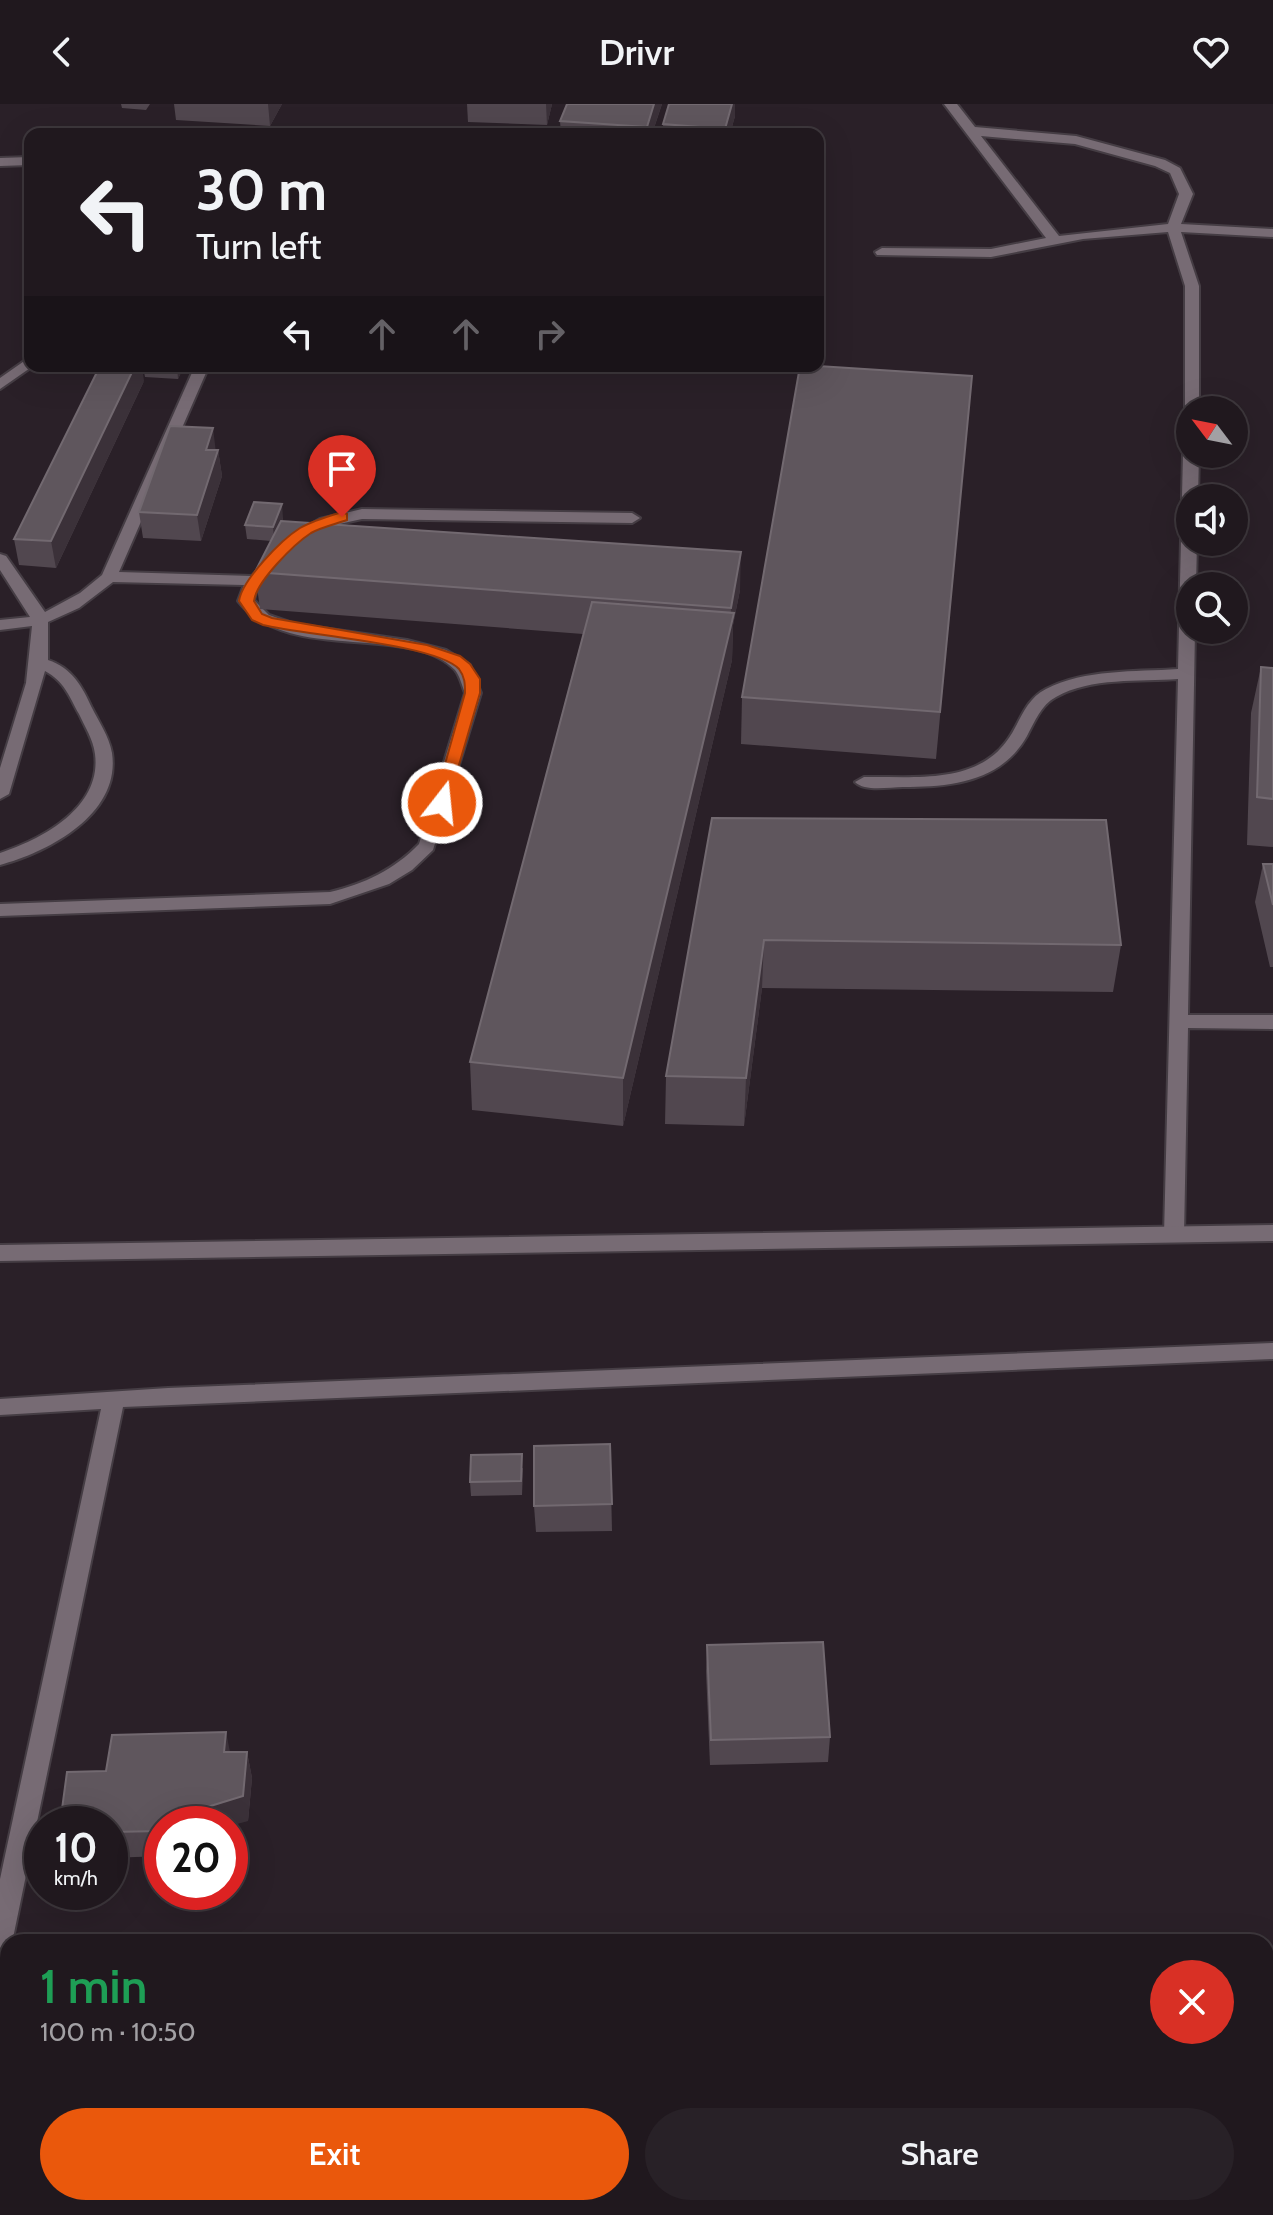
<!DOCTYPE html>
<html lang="en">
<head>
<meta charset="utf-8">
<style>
  :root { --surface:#20181e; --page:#282127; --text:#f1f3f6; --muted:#a2a0a4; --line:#3d373c; --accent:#ea580c }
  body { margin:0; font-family:Cabin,sans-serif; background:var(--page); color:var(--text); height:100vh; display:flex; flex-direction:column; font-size:30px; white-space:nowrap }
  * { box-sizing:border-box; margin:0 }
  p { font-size:26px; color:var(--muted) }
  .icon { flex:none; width:44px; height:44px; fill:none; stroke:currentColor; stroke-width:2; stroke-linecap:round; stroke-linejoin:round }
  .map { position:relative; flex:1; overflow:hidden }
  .drawer { position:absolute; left:0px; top:1830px; width:1274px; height:282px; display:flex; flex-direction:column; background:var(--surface); border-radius:24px 24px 0 0; box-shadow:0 8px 32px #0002,0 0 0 2px var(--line) }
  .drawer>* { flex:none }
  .guide { position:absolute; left:24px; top:24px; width:800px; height:244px; border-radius:16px; box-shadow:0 8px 32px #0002,0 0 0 2px var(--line); background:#20181e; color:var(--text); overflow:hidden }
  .needle { width:52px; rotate:302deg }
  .fabs { position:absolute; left:1176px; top:292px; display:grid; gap:16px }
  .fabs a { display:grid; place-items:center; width:72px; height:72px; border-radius:50%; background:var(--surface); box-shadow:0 8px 32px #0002,0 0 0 2px var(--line); font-size:40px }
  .speed { position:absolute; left:24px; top:1702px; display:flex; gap:16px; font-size:40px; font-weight:700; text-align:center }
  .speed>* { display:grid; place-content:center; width:104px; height:104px; border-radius:50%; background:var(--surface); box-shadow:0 8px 32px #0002,0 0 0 2px var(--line); line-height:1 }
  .speed small { font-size:20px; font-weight:400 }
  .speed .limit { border:12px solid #d22; background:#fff; color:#111 }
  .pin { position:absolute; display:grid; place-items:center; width:68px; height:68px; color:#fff; margin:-82px -34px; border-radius:50% 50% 50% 0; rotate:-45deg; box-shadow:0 0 8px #0007 }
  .pin .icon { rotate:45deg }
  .me { position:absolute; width:88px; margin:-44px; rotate:16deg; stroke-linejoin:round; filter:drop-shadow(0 0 6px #0008) }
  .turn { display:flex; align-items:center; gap:28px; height:168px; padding:0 40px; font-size:36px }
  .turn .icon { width:104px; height:104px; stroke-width:2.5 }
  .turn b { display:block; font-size:56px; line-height:68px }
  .lanes { display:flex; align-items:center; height:76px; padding:0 40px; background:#0003; justify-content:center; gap:40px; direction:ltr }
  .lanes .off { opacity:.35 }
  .round { display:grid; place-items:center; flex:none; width:84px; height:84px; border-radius:42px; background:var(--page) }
  .overview { display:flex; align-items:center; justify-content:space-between; height:136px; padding:0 40px }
  h1 { font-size:48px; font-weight:600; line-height:60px; color:#1e9e55 }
  .button { display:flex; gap:16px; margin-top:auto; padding:16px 40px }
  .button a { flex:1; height:92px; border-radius:48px; background:var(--accent); color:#fff; font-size:32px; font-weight:600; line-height:92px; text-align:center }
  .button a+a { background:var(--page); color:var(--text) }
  header { display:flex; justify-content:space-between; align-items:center; height:104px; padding:0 40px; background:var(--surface); font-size:36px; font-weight:600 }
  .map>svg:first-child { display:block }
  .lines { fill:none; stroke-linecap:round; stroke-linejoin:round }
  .lane-casing { stroke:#453d44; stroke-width:4 }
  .street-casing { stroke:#453d44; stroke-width:4 }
  .secondary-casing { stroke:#453d44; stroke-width:4 }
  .lane { fill:#776b74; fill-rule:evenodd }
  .street { fill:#776b74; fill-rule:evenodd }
  .secondary { fill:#776b74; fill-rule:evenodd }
  .wall { fill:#51474f }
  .shaded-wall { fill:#3b3139 }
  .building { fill:#5f565d; stroke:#726970; stroke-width:2 }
  .route { fill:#ea580c; stroke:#983908; stroke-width:2 }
</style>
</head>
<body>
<header><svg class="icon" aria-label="back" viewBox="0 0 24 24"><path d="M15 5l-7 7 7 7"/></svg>Drivr<svg class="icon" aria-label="heart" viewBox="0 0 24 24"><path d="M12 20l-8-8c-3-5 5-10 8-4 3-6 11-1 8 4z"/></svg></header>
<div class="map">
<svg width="1273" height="2111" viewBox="0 0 1273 2111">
  <rect width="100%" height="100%" fill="#2a2028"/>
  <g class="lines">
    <defs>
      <g id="lane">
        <path d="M944 0H957L975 23 1076 32 1165 56 1180 64 1193 90 1181 120 1273 125V133L1181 128 1199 182V306H1190V310L1185 306V182L1168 128 1083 135 991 153 877 151 875 148 882 144 991 145 1046 134ZM981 32 1075 40 1155 62 1170 69 1179 90 1168 120 1059 132Z"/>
        <path d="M30 53V61L0 62V54Z"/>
        <path d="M30 253V262H33L0 285V274Z"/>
        <path d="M195 262H209L119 468 252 472 268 454H280L282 457 256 488 254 496 269 511 295 520 407 536 446 546 470 561 481 589 433 746 412 766 389 780 330 800 0 812V800L330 788C364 780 394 766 419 740L465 589C462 582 460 572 455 566 410 518 288 561 238 497L244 481 113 478 79 504 48 518V556C72 564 82 582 92 604 99 618 109 632 112 649 121 710 49 748 0 761V749C43 735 102 703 95 650 93 635 85 623 79 610 69 592 64 577 45 567L9 690 0 695V664L26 579 32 522 0 526V516L30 513 0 466V450L6 452 45 508 80 489 102 471Z"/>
        <path d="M1190 346V350H1199L1198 394H1190V438H1197L1196 482H1190V526H1195L1188 911H1273V925L1188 924 1184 1131 1181 1136H1167L1164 1131 1178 575C1139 578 1091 573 1056 593 1041 601 1035 617 1027 632 1001 678 951 683 903 683 889 683 865 688 855 678L864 673C912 672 974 681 1006 638 1020 620 1024 596 1046 585 1085 565 1135 568 1178 565L1183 350Z"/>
        <path d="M362 405 632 409 640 414 632 419 362 415 330 422 302 437H290L288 434 320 415Z"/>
      </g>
      <path id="street" d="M1273 1239V1255L123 1303 13 1834 8 1843 0 1846V1775L101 1305 0 1311V1295L168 1284Z"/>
      <path id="secondary" d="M1273 1121V1137L0 1157V1141Z"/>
    </defs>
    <use href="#lane" class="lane-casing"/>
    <use href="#street" class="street-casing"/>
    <use href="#secondary" class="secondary-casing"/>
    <use href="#lane" class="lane"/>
    <use href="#street" class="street"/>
    <use href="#secondary" class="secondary"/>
  </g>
  <g class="wall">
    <path d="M121 0H150L146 6 122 4Z"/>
    <path d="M174 0H282L270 22 176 16Z"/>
    <path d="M467 0H552L547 21 468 18Z"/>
    <path d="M567 0H662L652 30H561L560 17Z"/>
    <path d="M735 12 730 30H663V20Z"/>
    <path d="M143 262H184L178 275 145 273Z"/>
    <path d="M972 272 936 655 741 640 742 593Z"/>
    <path d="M144 277 56 464 19 461 14 435Z"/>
    <path d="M216 346H218L222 372 201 437 143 434 139 408Z"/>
    <path d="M283 414 282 417 740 486 733 521 732 556 623 1022 472 1006 470 958 583 530 260 505 255 468 271 437 247 435 245 421Z"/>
    <path d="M1261 563 1273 564V743L1247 741 1251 609Z"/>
    <path d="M712 714 1121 841 1113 888 762 884 744 1022 665 1020 666 972Z"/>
    <path d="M1263 760H1273V863H1270L1255 798Z"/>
    <path d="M610 1340 612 1427 536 1428 534 1402Z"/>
    <path d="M523 1364 522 1391 471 1392 470 1378Z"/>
    <path d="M707 1541 830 1633 828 1658 710 1661 706 1567Z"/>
    <path d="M230 1648H247L252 1674 248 1717 162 1720V1752L110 1754V1720L106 1667Z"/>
    <path d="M278 2104H470V2111L279 2110Z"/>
  </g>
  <g class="shaded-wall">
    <path d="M268 0H282L270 22Z"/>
    <path d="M546 0H552L547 21Z"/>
    <path d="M654 0H662L652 30H647V23Z"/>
    <path d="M732 0H735V12L730 30H725V25Z"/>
    <path d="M135 262H142L144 277 56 464 51 437Z"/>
    <path d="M177 262H184L178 275Z"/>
    <path d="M213 324 216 349 206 346Z"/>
    <path d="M218 346 222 372 201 437 197 411Z"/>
    <path d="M282 400 283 414 274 437 273 423Z"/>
    <path d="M741 448 740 486 733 521 732 556 623 1022V974L730 525 731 504Z"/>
    <path d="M764 836 762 884 744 1022 746 974Z"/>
    <path d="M226 1628 231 1653 224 1648Z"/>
    <path d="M247 1648 252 1674 248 1717 230 1722V1720H208L204 1704Z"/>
  </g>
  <g class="building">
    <path d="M567 0H654L647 23 560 17Z"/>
    <path d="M669 0H732L725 25 663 20Z"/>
    <path d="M100 262H135L51 437 14 435Z"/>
    <path d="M800 262H818L972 272 940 608 742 593Z"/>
    <path d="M170 322 213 324 206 346H218L197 411 139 408Z"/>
    <path d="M254 398 282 400 273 423 245 421Z"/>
    <path d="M281 417 741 448 731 504 255 468Z"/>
    <path d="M592 498 734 509 623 974 470 958Z"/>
    <path d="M1261 563 1273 564V695L1257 693Z"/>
    <path d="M712 714 1106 716 1121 841 764 836 746 974 666 972Z"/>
    <path d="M1263 760H1273V801Z"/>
    <path d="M610 1340 612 1400 534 1402V1342Z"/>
    <path d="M522 1350 521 1377 470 1378 471 1351Z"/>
    <path d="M823 1538 830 1633 711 1636 707 1541Z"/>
    <path d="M226 1628 224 1648H247L243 1692 204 1704 208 1720H162V1727L110 1728V1720H60L67 1668 106 1667 112 1631Z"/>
    <path d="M785 2104H800L836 2108V2111H785Z"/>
  </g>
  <path class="route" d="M342 408 347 410V416C336 420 322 423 311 429 294 440 256 478 254 497L262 510 272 514 427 541 460 552 470 560 480 575V589L447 702 442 704 434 699 465 589C465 580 465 573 459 565 436 540 303 531 263 521L252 516 239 497C242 476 281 436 300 424 312 417 329 412 342 408Z"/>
</svg>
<div class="fabs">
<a><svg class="needle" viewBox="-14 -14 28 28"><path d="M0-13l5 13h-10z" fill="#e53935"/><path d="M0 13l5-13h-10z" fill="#a2a0a4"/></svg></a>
<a><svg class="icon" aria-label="sound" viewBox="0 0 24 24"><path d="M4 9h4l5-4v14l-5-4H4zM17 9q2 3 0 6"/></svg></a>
<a><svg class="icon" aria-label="search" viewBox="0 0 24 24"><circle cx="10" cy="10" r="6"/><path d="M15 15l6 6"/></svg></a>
</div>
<div class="speed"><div>10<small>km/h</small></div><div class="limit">20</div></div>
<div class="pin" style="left:342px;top:413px;background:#d93025"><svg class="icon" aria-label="arrive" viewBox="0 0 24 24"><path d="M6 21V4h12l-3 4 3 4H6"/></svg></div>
<svg class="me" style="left:442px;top:699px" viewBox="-20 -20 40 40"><circle r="17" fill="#ea580c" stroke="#fff" stroke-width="3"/><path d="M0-11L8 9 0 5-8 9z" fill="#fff"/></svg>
<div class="guide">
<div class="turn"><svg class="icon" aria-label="left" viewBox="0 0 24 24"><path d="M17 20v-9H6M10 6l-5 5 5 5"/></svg><div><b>30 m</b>Turn left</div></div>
<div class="lanes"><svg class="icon" aria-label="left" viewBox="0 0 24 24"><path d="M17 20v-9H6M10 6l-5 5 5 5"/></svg><svg class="icon off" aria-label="ahead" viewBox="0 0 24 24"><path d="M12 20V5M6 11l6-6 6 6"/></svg><svg class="icon off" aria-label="ahead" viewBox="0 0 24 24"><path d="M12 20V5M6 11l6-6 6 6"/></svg><svg class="icon off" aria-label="right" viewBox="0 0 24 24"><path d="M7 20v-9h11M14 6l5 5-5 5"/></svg></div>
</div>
<section class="drawer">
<div class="overview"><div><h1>1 min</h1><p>100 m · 10:50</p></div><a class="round" style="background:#d93025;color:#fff"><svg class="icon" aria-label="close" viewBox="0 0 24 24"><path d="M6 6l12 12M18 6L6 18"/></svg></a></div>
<div class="button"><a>Exit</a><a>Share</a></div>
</section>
</div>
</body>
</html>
